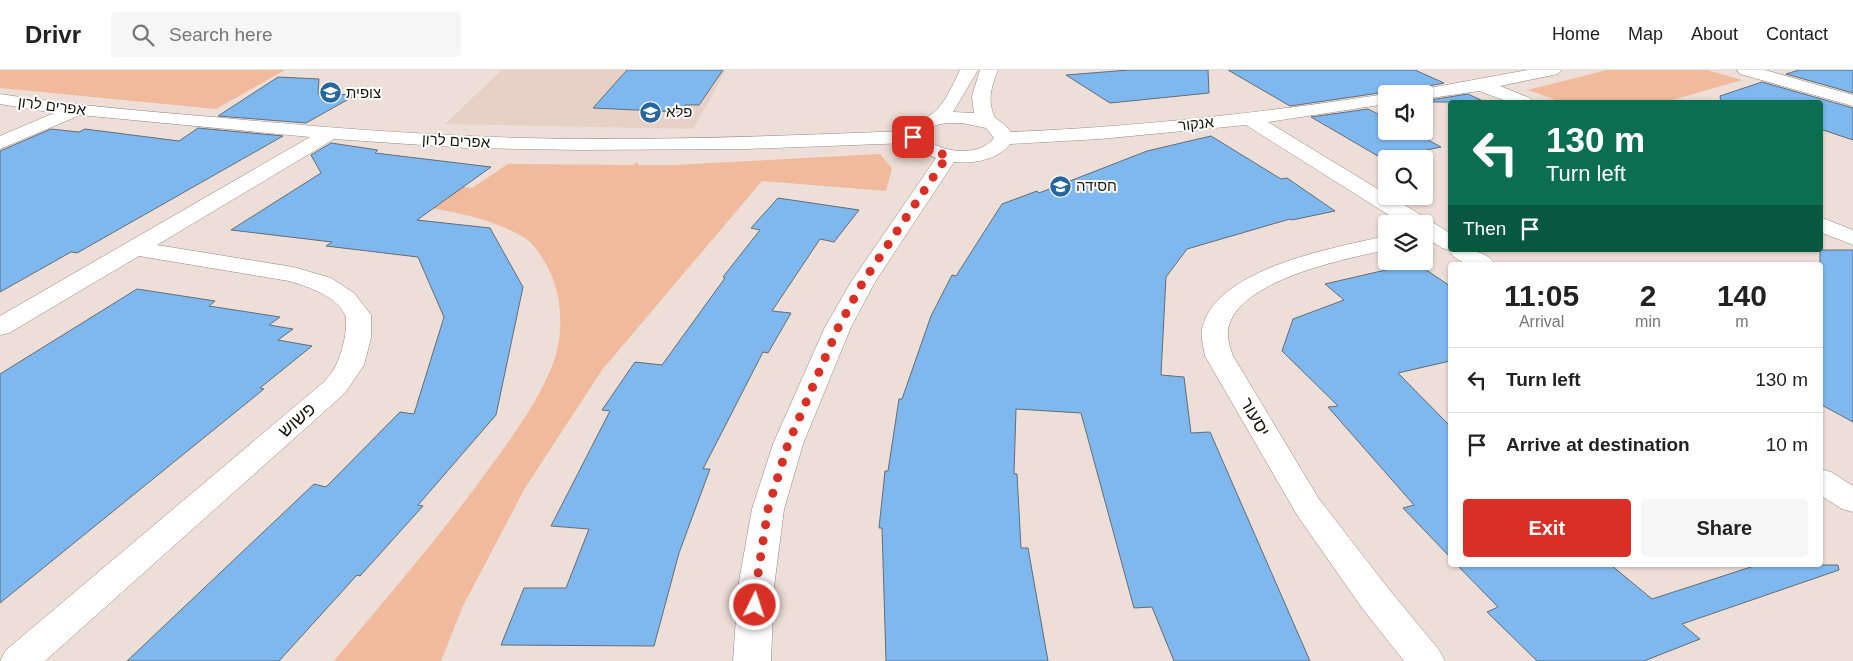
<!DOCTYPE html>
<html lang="en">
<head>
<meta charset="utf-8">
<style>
  :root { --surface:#fff; --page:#f6f6f6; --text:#222; --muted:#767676; --line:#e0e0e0; --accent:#d93025 }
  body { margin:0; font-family:Helvetica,Heebo,sans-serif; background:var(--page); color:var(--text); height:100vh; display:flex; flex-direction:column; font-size:19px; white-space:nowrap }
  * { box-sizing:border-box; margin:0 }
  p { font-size:16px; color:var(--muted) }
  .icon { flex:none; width:28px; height:28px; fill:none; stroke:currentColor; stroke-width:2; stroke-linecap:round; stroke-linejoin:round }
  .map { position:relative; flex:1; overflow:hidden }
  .panel { position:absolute; left:1448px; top:192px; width:375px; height:305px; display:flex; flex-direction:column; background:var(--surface); border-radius:5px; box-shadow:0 1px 4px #0004 }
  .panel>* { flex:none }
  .top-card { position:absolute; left:1448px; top:30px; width:375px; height:152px; border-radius:5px; box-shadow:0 1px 4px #0004; background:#0b6e4f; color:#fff; overflow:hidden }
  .controls { position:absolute; left:1378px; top:15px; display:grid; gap:10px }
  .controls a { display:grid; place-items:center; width:55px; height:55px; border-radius:5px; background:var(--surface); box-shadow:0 1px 4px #0004; font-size:25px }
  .pin { position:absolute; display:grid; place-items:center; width:42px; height:42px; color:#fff; margin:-21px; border-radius:10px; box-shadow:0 2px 8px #0006 }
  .me { position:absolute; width:55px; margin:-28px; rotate:4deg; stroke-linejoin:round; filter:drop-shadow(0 0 4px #0008) }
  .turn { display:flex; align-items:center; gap:18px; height:105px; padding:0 15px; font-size:22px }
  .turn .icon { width:65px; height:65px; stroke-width:2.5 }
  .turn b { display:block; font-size:35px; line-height:42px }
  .then { display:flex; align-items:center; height:48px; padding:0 15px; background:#0003; gap:10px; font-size:19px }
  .eta { display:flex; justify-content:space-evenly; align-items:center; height:85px; text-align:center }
  .eta b { font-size:30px; font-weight:700; line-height:35px }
  .action { display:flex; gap:10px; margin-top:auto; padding:10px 15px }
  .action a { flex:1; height:58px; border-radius:5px; background:var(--accent); color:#fff; font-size:20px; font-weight:700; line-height:58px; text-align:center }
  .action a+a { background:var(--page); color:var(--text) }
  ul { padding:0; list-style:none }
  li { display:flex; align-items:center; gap:15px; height:65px; padding:0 15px; border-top:1px solid var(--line) }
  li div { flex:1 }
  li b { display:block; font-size:19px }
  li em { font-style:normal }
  header { display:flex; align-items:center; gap:30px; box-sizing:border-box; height:70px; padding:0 25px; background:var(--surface); border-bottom:1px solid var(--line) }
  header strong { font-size:24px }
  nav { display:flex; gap:28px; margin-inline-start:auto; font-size:18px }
  .search { width:350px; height:45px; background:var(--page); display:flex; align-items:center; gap:12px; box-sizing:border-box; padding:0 18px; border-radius:5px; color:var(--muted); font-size:19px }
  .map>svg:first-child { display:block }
  .built { fill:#e7d1c6 }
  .green { fill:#f2ba9d }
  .building { fill:#7eb8ef; stroke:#636d76 }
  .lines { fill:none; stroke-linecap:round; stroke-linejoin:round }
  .minor-casing { stroke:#958781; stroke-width:1 }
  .minor { fill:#fff; fill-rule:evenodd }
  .route { stroke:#d93025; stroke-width:9; stroke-dasharray:0 16.2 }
  .labels { text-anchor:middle; stroke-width:4; stroke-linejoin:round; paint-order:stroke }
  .far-poi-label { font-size:15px; fill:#1a1512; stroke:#fff; text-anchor:start }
  .far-street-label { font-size:15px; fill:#1a1512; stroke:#fff }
  .street-label { font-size:18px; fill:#1a1512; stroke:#fff }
</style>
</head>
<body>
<header>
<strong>Drivr</strong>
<div class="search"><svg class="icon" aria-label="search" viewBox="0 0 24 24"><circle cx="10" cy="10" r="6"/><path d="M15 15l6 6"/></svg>Search here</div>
<nav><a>Home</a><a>Map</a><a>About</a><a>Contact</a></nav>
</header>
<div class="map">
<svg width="1853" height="591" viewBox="0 0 1853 591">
  <rect width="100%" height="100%" fill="#edded7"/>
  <path class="built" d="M502 0H726L693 59 445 54Z"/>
  <g class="green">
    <path d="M0 0H285L216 39 0 18Z"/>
    <path d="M1607 0H1707L1742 10 1666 32H1561L1528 20Z"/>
    <path d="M880 84 892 98 886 121 762 111 602 300 525 418 463 536 441 591H334C388 526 444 462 493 393 515 363 538 331 552 296 564 268 563 227 549 200 542 186 533 171 518 164 474 141 422 137 375 131L407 110 472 118 508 94 633 95 637 92 639 95H674Z"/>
  </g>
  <g class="building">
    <path d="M627 0H723L699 35H685L680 42 593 38Z"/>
    <path d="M1129 0H1208L1209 23 1110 33 1066 5Z"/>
    <path d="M1228 0H1415L1444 13 1418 18 1413 24 1386 22 1290 36Z"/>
    <path d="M1799 0H1853V23L1786 4Z"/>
    <path d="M278 7 319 9 318 24 356 25 306 53 218 46Z"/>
    <path d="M1762 12 1853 38V70L1820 59V32H1721L1720 26Z"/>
    <path d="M1468 24 1485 32H1424V31Z"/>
    <path d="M1368 39 1386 48V61H1412L1441 77 1383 89 1311 47Z"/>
    <path d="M198 58 283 66 77 183 71 182 0 222V81L51 59 79 62 85 59 179 71Z"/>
    <path d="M1211 66 1281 109 1287 108 1335 141 1292 150 1290 149 1187 179 1166 207 1161 305 1184 307 1191 363 1210 362 1310 591H1174L1152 537 1134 538 1081 343 1016 339 1014 404H1017L1021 478H1028L1048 591H886L882 458H879L885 401H888L899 329H902L931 246 952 205 956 206 1002 134 1037 121 1039 123 1147 81Z"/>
    <path d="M331 73 378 80 375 83 491 97 417 150 490 158 523 217 496 345 418 435 423 436 360 506 357 505 279 591H127L314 414 326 417 400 342 414 344 444 247 418 187 326 176 332 172 231 160 321 103 311 85Z"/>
    <path d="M778 128 859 140 834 172 820 169 772 241 791 243 768 283 763 282 703 399H710L679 483 654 576 501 575 524 518H566L589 459 551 456 610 341 602 340 635 292 662 295 725 208 723 207 760 160 751 158Z"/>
    <path d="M1820 180H1853V352L1820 334Z"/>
    <path d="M1416 193 1450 216V291L1398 303 1450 356V487L1403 438 1414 435 1328 337 1338 336 1282 281 1293 249 1344 230 1325 214Z"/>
    <path d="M137 219 215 231 209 236 280 247 269 255 293 259 278 270 312 276 260 318 264 319 0 533V304Z"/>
    <path d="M1457 495H1611L1652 529 1757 495H1838L1839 500 1682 554 1700 569 1644 591H1537L1487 542 1498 537Z"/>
  </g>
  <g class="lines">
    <defs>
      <g id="minor">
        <path d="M960 0H978L953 42 974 43 972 26 980 0H998C991 17 987 31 995 48L1004 54 1011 62C1137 57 1261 43 1386 24H1387L1386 34 1268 52 1386 124V126H1390L1450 163V180C1468 180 1485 179 1496 195 1479 195 1458 197 1449 180L1442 178 1424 167V154H1403L1246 55 1100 69 1010 74C998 90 973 94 954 92L875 212 851 257 803 374 784 439 774 517 771 591H733L738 517 752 439 773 374 825 257 851 212 936 88 914 79 908 73 746 79 579 80 467 78 334 69 157 175 293 197 331 208 354 223 371 245V268L364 295 345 323 45 591H0L6 580 325 311C329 306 334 300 336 295 342 284 349 256 345 245 337 226 306 216 289 211L139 186 9 263 0 265V246L310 67 80 45 0 79V66L54 43 0 34V24C71 35 142 41 213 47 316 57 419 65 523 68 650 71 778 66 906 61 915 47 922 52 932 44 945 34 953 14 960 0ZM962 53 986 58 994 68C979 88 939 83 923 66 930 52 948 53 962 53Z"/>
        <path d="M1528 0H1561L1558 4 1500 16 1530 28 1533 32H1509L1479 21 1424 29V24H1415L1418 20 1424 19Z"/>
        <path d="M1737 0H1765L1853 25V36L1740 4Z"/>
        <path d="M1820 147 1853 160V175L1820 162Z"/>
        <path d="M1386 166V180C1345 189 1236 210 1228 260 1227 268 1230 278 1233 286L1319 429 1388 518 1439 580 1445 591H1404L1362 538 1297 445 1205 286C1204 278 1200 268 1202 259 1215 198 1334 178 1386 166Z"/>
        <path d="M1820 399 1831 402 1853 416V442L1842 439 1820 425Z"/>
      </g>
    </defs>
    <use href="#minor" class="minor-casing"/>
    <use href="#minor" class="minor"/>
  </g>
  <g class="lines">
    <path class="route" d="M755 535 756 517 768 439 788 374 838 258 863 212 948 85C934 83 921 80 913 67"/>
  </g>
  <defs>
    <symbol id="school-disc" viewBox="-11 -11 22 22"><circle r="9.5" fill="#27669c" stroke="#fff"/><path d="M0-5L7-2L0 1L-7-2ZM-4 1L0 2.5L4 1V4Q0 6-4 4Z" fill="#fff"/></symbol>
  </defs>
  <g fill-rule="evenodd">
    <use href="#school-disc" x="318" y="10" width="25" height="25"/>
    <use href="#school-disc" x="638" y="30" width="25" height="25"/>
    <use href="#school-disc" x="1048" y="104" width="25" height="25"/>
  </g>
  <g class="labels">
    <g class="far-poi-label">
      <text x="346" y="28">צופית</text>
      <text x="666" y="47">פלא</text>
      <text x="1076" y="121">חסידה</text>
    </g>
    <g class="far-street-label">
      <text transform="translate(52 36) rotate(7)" y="5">אפרים לרון</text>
      <text transform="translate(1196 54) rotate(-6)" y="5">אנקור</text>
      <text transform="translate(456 71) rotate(3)" y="5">אפרים לרון</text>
    </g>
    <g class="street-label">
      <text transform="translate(1255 347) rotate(60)" y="6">יסעור</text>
      <text transform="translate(297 350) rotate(-41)" y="6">פשוש</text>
    </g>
  </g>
</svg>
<div class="controls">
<a><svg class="icon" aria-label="sound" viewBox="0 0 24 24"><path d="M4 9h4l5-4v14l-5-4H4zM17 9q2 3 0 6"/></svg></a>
<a><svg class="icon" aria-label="search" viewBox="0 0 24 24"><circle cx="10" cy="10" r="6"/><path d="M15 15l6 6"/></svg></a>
<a><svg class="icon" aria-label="layers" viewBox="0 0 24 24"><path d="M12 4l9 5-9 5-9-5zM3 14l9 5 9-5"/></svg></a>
</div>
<div class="pin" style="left:913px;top:67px;background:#d93025"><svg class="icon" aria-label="arrive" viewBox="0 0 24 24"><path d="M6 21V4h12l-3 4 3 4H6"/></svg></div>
<svg class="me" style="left:755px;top:535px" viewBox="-20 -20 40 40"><circle r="17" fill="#d93025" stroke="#fff" stroke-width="3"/><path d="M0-11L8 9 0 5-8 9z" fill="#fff"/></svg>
<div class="top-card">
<div class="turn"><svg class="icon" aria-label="left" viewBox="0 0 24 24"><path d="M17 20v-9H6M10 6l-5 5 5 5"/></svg><div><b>130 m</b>Turn left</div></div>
<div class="then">Then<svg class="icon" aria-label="arrive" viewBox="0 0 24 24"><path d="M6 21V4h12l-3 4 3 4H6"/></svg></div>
</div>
<section class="panel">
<div class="eta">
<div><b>11:05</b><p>Arrival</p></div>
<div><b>2</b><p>min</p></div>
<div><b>140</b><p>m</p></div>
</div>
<ul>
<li><svg class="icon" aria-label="left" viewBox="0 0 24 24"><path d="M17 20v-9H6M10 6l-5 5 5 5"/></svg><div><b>Turn left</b></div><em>130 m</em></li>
<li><svg class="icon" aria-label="arrive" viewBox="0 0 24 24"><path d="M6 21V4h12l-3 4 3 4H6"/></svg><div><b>Arrive at destination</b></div><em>10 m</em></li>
</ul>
<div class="action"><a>Exit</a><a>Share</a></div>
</section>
</div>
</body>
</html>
